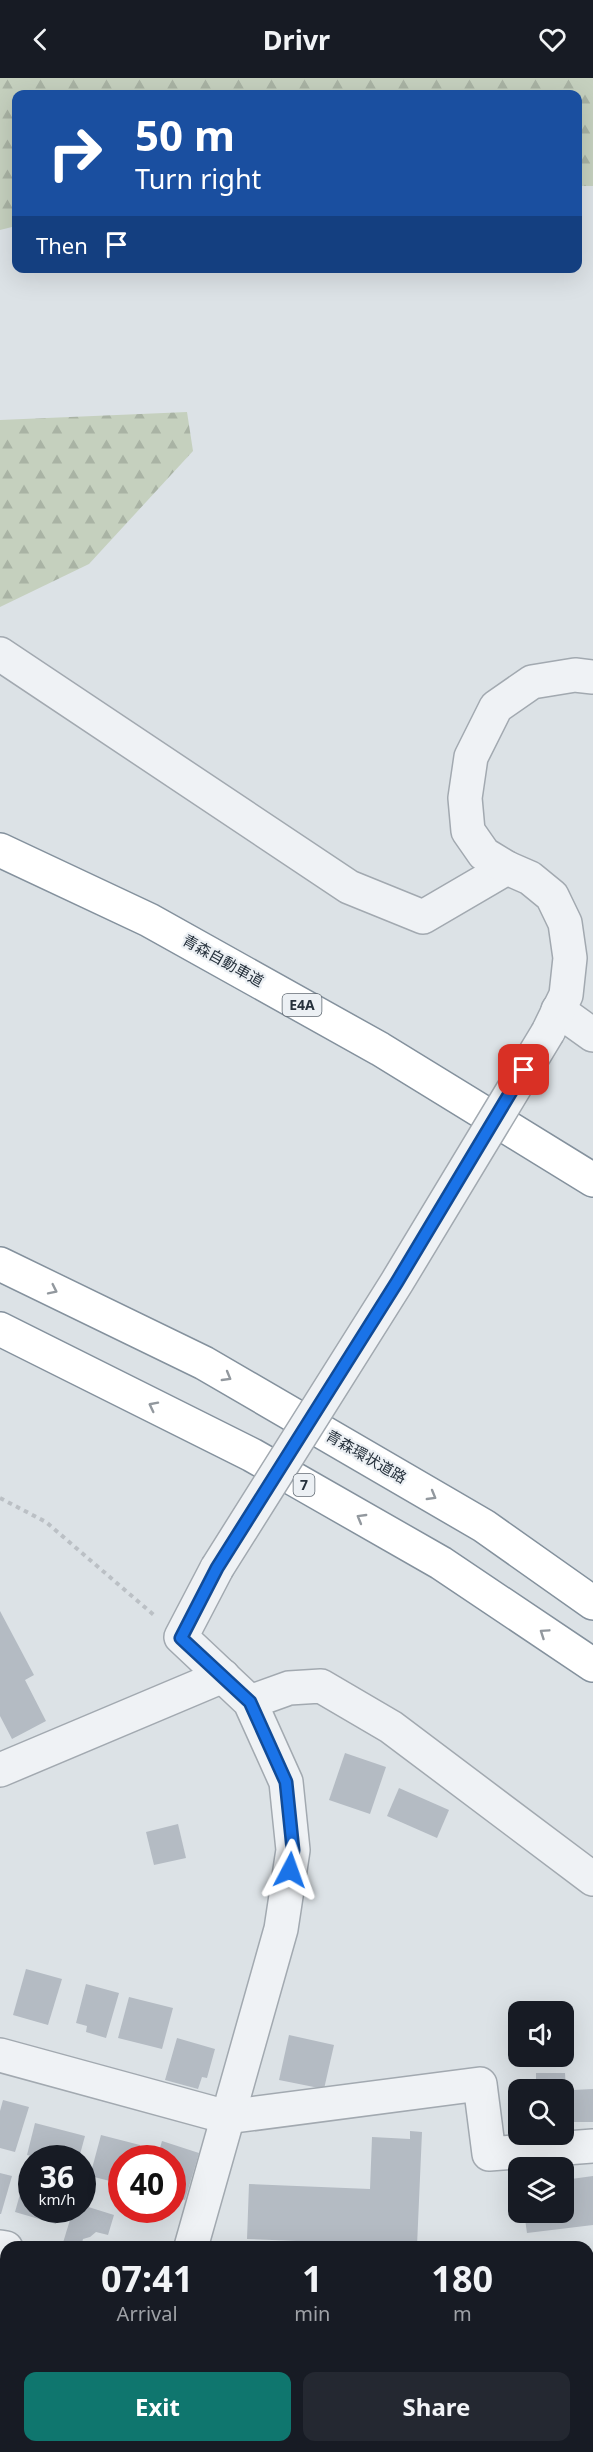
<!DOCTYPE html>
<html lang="en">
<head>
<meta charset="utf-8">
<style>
  :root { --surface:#171b24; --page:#242831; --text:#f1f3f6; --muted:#9ea1a6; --accent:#0f766e }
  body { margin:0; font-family:"Noto Sans","Noto Sans JP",sans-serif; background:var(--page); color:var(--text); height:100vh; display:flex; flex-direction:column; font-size:22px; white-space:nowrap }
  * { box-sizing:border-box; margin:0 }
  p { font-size:20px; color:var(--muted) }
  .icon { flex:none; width:33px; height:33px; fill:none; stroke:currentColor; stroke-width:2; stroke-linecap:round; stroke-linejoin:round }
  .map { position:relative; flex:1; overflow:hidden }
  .details { position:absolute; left:0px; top:2163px; width:594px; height:212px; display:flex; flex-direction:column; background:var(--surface); border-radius:18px 18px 0 0; box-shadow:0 6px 24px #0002 }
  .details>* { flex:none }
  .banner { position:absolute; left:12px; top:12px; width:570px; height:183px; border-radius:12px; box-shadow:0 6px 24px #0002; background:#1a4fa0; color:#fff; overflow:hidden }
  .buttons { position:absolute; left:508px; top:1923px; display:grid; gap:12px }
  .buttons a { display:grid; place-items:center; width:66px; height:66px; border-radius:12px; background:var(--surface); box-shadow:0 6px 24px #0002; font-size:30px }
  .speed { position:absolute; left:18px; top:2067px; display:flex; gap:12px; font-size:30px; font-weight:700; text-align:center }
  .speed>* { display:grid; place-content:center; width:78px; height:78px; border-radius:50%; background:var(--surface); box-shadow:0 6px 24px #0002; line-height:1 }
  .speed small { font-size:15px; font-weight:400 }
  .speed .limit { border:9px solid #d22; background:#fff; color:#111 }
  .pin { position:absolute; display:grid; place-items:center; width:51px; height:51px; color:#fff; margin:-26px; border-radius:12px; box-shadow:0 3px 9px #0006 }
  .me { position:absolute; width:66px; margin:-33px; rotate:4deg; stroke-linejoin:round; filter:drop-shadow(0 0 4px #0008) }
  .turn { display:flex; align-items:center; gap:21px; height:126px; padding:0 24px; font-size:27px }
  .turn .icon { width:78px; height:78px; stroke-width:2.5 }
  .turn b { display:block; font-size:42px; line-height:51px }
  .then { display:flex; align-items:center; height:57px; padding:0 24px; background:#0003; gap:12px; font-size:22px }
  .eta { display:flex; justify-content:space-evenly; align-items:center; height:102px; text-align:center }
  .eta b { font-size:36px; font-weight:700; line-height:42px }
  .action { display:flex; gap:12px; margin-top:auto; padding:12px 24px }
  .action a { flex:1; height:69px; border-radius:12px; background:var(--accent); color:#fff; font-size:24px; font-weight:700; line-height:69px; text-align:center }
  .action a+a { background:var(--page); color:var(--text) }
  header { display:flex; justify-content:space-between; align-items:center; height:78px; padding:0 24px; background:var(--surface); font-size:27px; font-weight:700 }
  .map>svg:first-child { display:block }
  .forest { fill:url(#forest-firs) }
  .building { fill:#b4bbc3 }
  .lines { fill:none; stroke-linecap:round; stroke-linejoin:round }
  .minor-casing { stroke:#a2a9b0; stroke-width:36 }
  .highway-casing { stroke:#84919d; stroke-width:36 }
  .path { stroke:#bbc0c5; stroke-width:4; stroke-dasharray:4.5 4.5; stroke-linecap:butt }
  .minor { stroke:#eff2f5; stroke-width:33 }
  .highway { stroke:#fff; stroke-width:33 }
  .minor-bridge-casing { stroke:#a2a9b0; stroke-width:36; stroke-linecap:butt }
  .minor-bridge { stroke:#eff2f5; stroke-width:33 }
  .oneway { stroke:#92989e }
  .route-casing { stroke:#114b97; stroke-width:15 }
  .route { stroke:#1a73e8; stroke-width:10 }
  .labels { text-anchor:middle; stroke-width:4.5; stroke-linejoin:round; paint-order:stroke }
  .shield { fill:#ecf0f4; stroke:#616a73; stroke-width:1.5 }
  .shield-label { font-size:14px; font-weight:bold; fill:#26313c }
  .street-label { font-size:15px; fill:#26313c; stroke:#ecf0f4 }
</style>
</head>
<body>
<header><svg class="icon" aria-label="back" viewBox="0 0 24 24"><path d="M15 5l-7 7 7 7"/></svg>Drivr<svg class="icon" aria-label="heart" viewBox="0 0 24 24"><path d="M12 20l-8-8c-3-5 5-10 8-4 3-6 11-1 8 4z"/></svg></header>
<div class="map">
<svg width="593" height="2374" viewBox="0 0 593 2374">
  <defs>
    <pattern id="forest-firs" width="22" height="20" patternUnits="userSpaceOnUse" patternTransform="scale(1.5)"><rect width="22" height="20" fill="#c5d0be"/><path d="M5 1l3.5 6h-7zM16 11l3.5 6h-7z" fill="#a9b3a4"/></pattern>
  </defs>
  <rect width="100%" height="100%" fill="#dce2e6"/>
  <g class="forest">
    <path d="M0 0H593V108H578V16H16V148L0 152Z"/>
    <path d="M187 334 193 373 89 486 0 529V342Z"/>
  </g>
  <g class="building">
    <path d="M0 1533 34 1597 25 1602 46 1643 12 1661 0 1638Z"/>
    <path d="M345 1675 386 1689 370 1736 329 1722Z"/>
    <path d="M399 1710 449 1732 437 1760 387 1738Z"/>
    <path d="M178 1746 186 1780 154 1787 146 1754Z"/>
    <path d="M26 1891 62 1901 48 1947 13 1937Z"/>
    <path d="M86 1906 119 1915 106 1960 86 1954 87 1948 76 1945Z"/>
    <path d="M129 1919 173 1930 162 1971 118 1960Z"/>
    <path d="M289 1957 334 1967 324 2011 279 2002Z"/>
    <path d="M177 1960 215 1971 207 2000 202 1999 198 2011 165 2002Z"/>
    <path d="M536 1995H565L566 2012H536Z"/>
    <path d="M593 2011V2044H573V2012Z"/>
    <path d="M519 2014V2047H513L512 2015Z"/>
    <path d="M3 2022 29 2029 15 2074 0 2070V2033Z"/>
    <path d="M35 2045 85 2058 79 2080H39L27 2077Z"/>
    <path d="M410 2053 422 2054 417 2168 247 2161 249 2106 370 2111 372 2059 410 2061Z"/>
    <path d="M101 2057 140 2067 137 2080H122V2106L90 2098Z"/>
    <path d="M162 2063 199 2075 185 2122 172 2118V2080H157Z"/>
    <path d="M27 2091 32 2093V2132H60L56 2146 15 2134Z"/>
    <path d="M0 2095 12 2098 1 2136H0Z"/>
    <path d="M593 2098V2147L527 2155 524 2134H564V2102Z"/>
    <path d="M82 2127 114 2137 108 2157 96 2154 90 2159 83 2161 81 2169 62 2168 73 2132H82Z"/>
    <path d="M0 2223 6 2225V2261L0 2259Z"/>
    <path d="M241 2368H326L342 2374H239Z"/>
  </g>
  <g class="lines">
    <defs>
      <g id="minor">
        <path d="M0 576 349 809 423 839 507 790"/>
        <path d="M558 932 593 957"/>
        <path d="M548 954 566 917 570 880 565 845 552 818 530 800 507 790 484 776 468 753 465 720 471 679 496 629 532 604 575 597 593 599"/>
        <path d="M250 1624 289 1610 321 1608 391 1649 593 1801"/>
        <path d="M0 1692 223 1598"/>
        <path d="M0 1977 227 2039 480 2006 489 2076 593 2068"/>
        <path d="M0 2169 6 2170"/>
        <path d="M191 2169 281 1851 293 1772 286 1704 250 1624 181 1559 217 1490"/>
        <path d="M132 2374 133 2368"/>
      </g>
      <g id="highway">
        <path d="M0 772 149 842 380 971 593 1102"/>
        <path d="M0 1186 204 1285 484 1448 593 1525"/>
        <path d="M0 1251 252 1377 441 1485 593 1587"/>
      </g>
    </defs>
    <use href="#minor" class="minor-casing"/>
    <use href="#highway" class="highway-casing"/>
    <path class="path" d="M0 1420 46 1444 155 1538"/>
    <use href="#minor" class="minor"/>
    <use href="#highway" class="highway"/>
    <defs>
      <path id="minor-bridge" d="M217 1490 397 1204 548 954"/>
    </defs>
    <use href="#minor-bridge" class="minor-bridge-casing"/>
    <use href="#minor-bridge" class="minor-bridge"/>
  </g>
  <defs><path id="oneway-chevron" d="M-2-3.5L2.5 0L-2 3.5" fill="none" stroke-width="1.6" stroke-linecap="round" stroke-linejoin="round" transform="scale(1.5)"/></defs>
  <g class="oneway">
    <use href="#oneway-chevron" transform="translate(53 1212) rotate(26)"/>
    <use href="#oneway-chevron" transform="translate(227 1299) rotate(30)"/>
    <use href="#oneway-chevron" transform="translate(153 1328) rotate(-153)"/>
    <use href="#oneway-chevron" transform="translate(432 1418) rotate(30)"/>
    <use href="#oneway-chevron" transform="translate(361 1440) rotate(-150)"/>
    <use href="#oneway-chevron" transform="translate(544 1555) rotate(-146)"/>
  </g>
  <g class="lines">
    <defs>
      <path id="route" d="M290 1792 293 1772 286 1704 250 1624 181 1560 217 1490 397 1204 524 992"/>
    </defs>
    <use href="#route" class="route-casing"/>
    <use href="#route" class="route"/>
  </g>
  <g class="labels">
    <g class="shield">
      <rect x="282.5" y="916" width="39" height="22" rx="4.5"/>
      <rect x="293.5" y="1396" width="21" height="22" rx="4.5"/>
    </g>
    <g class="shield-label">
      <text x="302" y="932">E4A</text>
      <text x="304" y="1412">7</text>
    </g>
    <g class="street-label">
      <text transform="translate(223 883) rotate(29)" y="5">青森自動車道</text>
      <text transform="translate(366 1379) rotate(30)" y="5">青森環状道路</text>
    </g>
  </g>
</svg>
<div class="buttons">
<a><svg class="icon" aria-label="sound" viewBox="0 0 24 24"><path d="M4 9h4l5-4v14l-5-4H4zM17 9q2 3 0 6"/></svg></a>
<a><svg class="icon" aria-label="search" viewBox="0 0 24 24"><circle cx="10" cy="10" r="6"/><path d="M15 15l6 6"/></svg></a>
<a><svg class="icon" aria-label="layers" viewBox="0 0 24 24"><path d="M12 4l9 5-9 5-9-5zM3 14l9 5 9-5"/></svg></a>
</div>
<div class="speed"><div>36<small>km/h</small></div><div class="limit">40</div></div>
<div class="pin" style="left:524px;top:992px;background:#d93025"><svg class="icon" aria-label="arrive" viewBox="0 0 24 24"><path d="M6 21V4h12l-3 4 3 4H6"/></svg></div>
<svg class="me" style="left:290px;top:1792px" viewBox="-20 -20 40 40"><path d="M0-17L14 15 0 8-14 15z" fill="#1a73e8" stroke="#fff" stroke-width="4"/></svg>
<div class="banner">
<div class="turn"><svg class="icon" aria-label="right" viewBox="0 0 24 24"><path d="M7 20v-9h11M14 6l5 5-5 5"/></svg><div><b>50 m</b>Turn right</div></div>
<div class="then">Then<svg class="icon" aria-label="arrive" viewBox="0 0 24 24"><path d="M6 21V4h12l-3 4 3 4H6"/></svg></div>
</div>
<section class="details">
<div class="eta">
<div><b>07:41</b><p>Arrival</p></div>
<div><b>1</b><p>min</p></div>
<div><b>180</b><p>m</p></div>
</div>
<div class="action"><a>Exit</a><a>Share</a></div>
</section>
</div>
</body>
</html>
